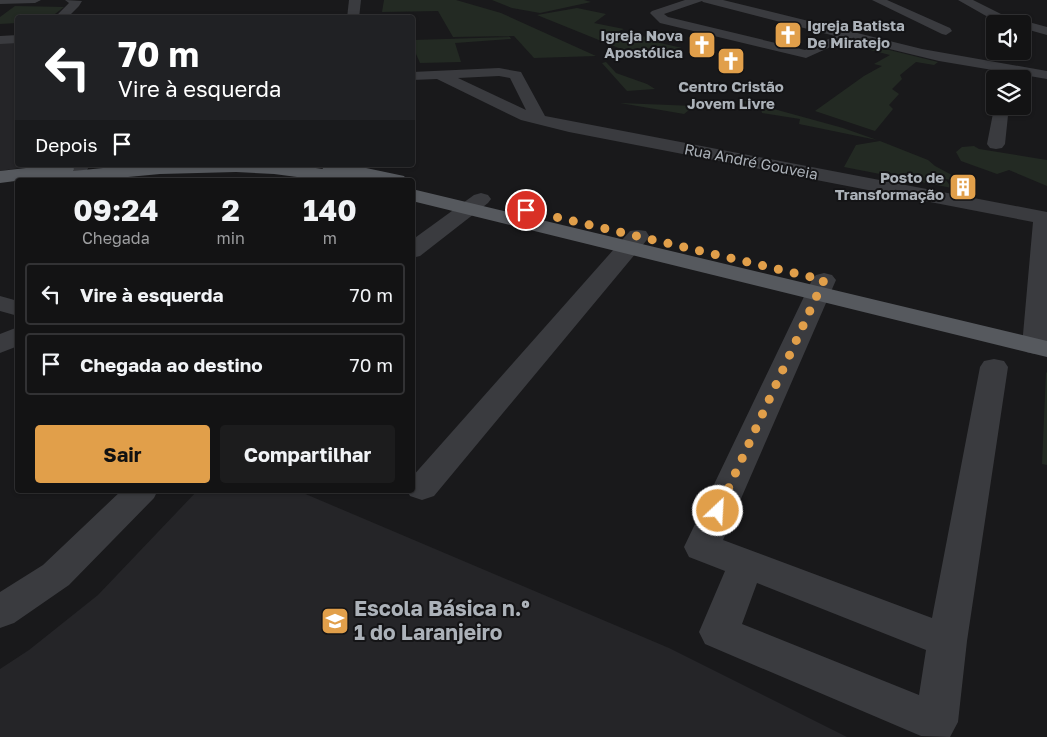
<!DOCTYPE html>
<html lang="pt">
<head>
<meta charset="utf-8">
<style>
  :root { --surface:#131314; --page:#1c1c1d; --text:#f1f3f6; --muted:#9d9ea0; --line:#323234; --accent:#e19f4a }
  body { margin:0; font-family:"Golos Text",sans-serif; background:var(--page); color:var(--text); height:100vh; display:flex; flex-direction:column; font-size:19px; white-space:nowrap }
  * { box-sizing:border-box; margin:0 }
  p { font-size:16px; color:var(--muted) }
  .icon { flex:none; width:28px; height:28px; fill:none; stroke:currentColor; stroke-width:2; stroke-linecap:round; stroke-linejoin:round }
  .map { position:relative; flex:1; overflow:hidden }
  .details { position:absolute; left:15px; top:178px; width:400px; height:315px; display:flex; flex-direction:column; background:var(--surface); border-radius:5px; box-shadow:0 1px 4px #0004,0 0 0 1px var(--line) }
  .details>* { flex:none }
  .guide { position:absolute; left:15px; top:15px; width:400px; height:152px; border-radius:5px; box-shadow:0 1px 4px #0004,0 0 0 1px var(--line); background:#202124; color:#fff; overflow:hidden }
  .tools { position:absolute; left:986px; top:15px; display:grid; gap:10px }
  .tools a { display:grid; place-items:center; width:45px; height:45px; border-radius:5px; background:var(--surface); box-shadow:0 1px 4px #0004,0 0 0 1px var(--line); font-size:25px }
  .pin { position:absolute; display:grid; place-items:center; width:42px; height:42px; color:#fff; margin:-21px; border:2px solid #fff; border-radius:50%; box-shadow:0 1px 5px #0007 }
  .me { position:absolute; width:55px; margin:-28px; rotate:25deg; stroke-linejoin:round; filter:drop-shadow(0 0 4px #0008) }
  .turn { display:flex; align-items:center; gap:18px; height:105px; padding:0 20px; font-size:22px }
  .turn .icon { width:65px; height:65px; stroke-width:2.5 }
  .turn b { display:block; font-size:35px; line-height:42px }
  .then { display:flex; align-items:center; height:48px; padding:0 20px; background:#0003; gap:10px; font-size:19px }
  .eta { display:flex; justify-content:space-evenly; align-items:center; height:85px; text-align:center }
  .eta b { font-size:30px; font-weight:700; line-height:35px }
  .primary-button { display:flex; gap:10px; margin-top:auto; padding:10px 20px }
  .primary-button a { flex:1; height:58px; border-radius:5px; background:var(--accent); color:#111; font-size:20px; font-weight:700; line-height:58px; text-align:center }
  .primary-button a+a { background:var(--page); color:var(--text) }
  ul { padding:0; list-style:none }
  li { display:flex; align-items:center; gap:15px; height:62px; margin:0 10px 8px; padding:0 10px; border:2px solid var(--line); border-radius:5px }
  li div { flex:1 }
  li b { display:block; font-size:19px }
  li em { font-style:normal }
  .map>svg:first-child { display:block }
  .built { fill:#252528 }
  .green { fill:#232a23 }
  .lines { fill:none; stroke-linecap:round; stroke-linejoin:round }
  .minor { fill:#3a3b3f; fill-rule:evenodd }
  .major { fill:#56595e; fill-rule:evenodd }
  .route { stroke:#e19f4a; stroke-width:9; stroke-dasharray:0 16.2 }
  .labels { text-anchor:middle; stroke-width:4; stroke-linejoin:round; paint-order:stroke }
  .far-poi-label { font-size:15px; font-weight:bold; fill:#acb2b9; stroke:#141416; text-anchor:end }
  .far-street-label { font-size:15px; fill:#acb2b9; stroke:#141416 }
  .near-poi-label { font-size:21px; font-weight:bold; fill:#acb2b9; stroke:#141416; text-anchor:start }
</style>
</head>
<body>
<div class="map">
<svg width="1047" height="737" viewBox="0 0 1047 737">
  <rect width="100%" height="100%" fill="#19191b"/>
  <g class="built">
    <path d="M17 42 18 165H38L0 171V43Z"/>
    <path d="M198 490H296L669 648 847 737H0V669L29 650 98 595Z"/>
  </g>
  <g class="green">
    <path d="M384 0H456L501 13 596 56 534 58 514 36 453 37 438 11 382 12Z"/>
    <path d="M492 0H584L591 2 540 13 512 8Z"/>
    <path d="M15 6 64 7 51 17 18 18 17 23 0 24V17Z"/>
    <path d="M577 8 606 14 594 23 624 29 619 31 651 38 647 40 682 48 641 57 537 15Z"/>
    <path d="M510 37 511 39 455 43 461 62 420 63 413 47V40Z"/>
    <path d="M857 42 938 62 934 65 916 62 900 75 902 79 892 89 899 94 889 105 893 109 875 131 815 111 864 76 882 66 874 64 890 55 850 45Z"/>
    <path d="M606 62 616 73 647 84 655 89 627 91 602 63Z"/>
    <path d="M738 99 843 128 877 140 799 124 800 119 762 113 761 109 740 102Z"/>
    <path d="M620 103 694 106 684 114Z"/>
    <path d="M880 141 928 160 935 166 965 182 945 179 952 188 844 167 856 145Z"/>
    <path d="M974 146 979 149 1047 160V186L1009 170 997 174 961 161 956 152 962 147Z"/>
    <path d="M1046 372 1047 373V465L1042 464Z"/>
  </g>
  <g class="lines">
    <g class="minor">
      <path d="M0 0H41L35 3 0 4Z"/>
      <path d="M65 0 82 1 79 6 67 18H54L69 3Z"/>
      <path d="M349 0H361L359 18H347Z"/>
      <path d="M685 0H723L922 49 1047 71V79L939 61 848 39 806 58 660 23 650 13 652 11ZM702 1 703 2 835 36 805 50 668 17 664 14Z"/>
      <path d="M872 0H887L950 28 952 31 946 35 942 34Z"/>
      <path d="M958 0H973L1003 15 1047 27V35L1022 28V24H1006L995 21Z"/>
      <path d="M18 35V43L0 44V36Z"/>
      <path d="M499 68 521 72 545 116 1047 212V348L1044 352 1035 354 1026 352 1022 346 1033 222 569 132 521 120 437 79 412 80V72ZM499 76 510 78 526 110 458 78Z"/>
      <path d="M995 103V106H1009L1005 144 1002 148 996 149 990 148 987 144Z"/>
      <path d="M72 165H90L81 180H67L64 177Z"/>
      <path d="M481 193 488 195 491 199 488 203 420 256 412 258V240L474 195Z"/>
      <path d="M638 230 646 231 649 236 646 241 434 496 422 500 410 496 407 490H412V477L630 231Z"/>
      <path d="M824 273 832 275 836 280 723 540 932 618 980 367 984 361 994 359 1004 361 1008 367 967 641 958 722 950 737 921 736 705 644 699 632 725 571 689 557 684 547 812 280 816 275ZM757 583 926 650 919 695 742 624Z"/>
      <path d="M0 296 18 301V316L0 311Z"/>
      <path d="M18 327V346L0 353V334Z"/>
      <path d="M122 490H158L154 498 69 585 14 623 0 628V592L43 565Z"/>
    </g>
    <g class="major">
      <path d="M52 165H72L74 169 73 171 133 165H294L323 169 321 165H352L404 176 407 180H370L357 177 359 180H320L274 174 236 172 160 174 96 180H36L38 178 0 183V171Z"/>
      <path d="M412 189 1047 341V357L412 201Z"/>
    </g>
  </g>
  <g class="lines">
    <path class="route" d="M526 210 824 280 718 511"/>
  </g>
  <defs>
    <symbol id="church-square" viewBox="-11 -11 22 22"><rect x="-9" y="-9" width="18" height="18" rx="4" fill="#e19f4a" stroke="#141416"/><path d="M-1.2-6h2.4v3.5h3.3v2.4h-3.3V6h-2.4V-.1h-3.3v-2.4h3.3Z" fill="#fff"/></symbol>
    <symbol id="building-square" viewBox="-11 -11 22 22"><rect x="-9" y="-9" width="18" height="18" rx="4" fill="#e19f4a" stroke="#141416"/><path d="M-4-6H4V6H1V3H-1V6H-4ZM-2.5-4.3h1.7v1.8h-1.7ZM.8-4.3h1.7v1.8H.8ZM-2.5-1h1.7V.8h-1.7ZM.8-1h1.7V.8H.8Z" fill="#fff"/></symbol>
    <symbol id="school-square" viewBox="-11 -11 22 22"><rect x="-9" y="-9" width="18" height="18" rx="4" fill="#e19f4a" stroke="#141416"/><path d="M0-5L7-2L0 1L-7-2ZM-4 1L0 2.5L4 1V4Q0 6-4 4Z" fill="#fff"/></symbol>
  </defs>
  <g fill-rule="evenodd">
    <use href="#church-square" x="772" y="19" width="32" height="32"/>
    <use href="#church-square" x="686" y="29" width="32" height="32"/>
    <use href="#church-square" x="715" y="45" width="32" height="32"/>
    <use href="#building-square" x="947" y="171" width="32" height="32"/>
    <use href="#school-square" x="319" y="605" width="32" height="32"/>
  </g>
  <g class="labels">
    <g class="far-poi-label">
      <text x="807" y="31" text-anchor="start">Igreja Batista<tspan x="807" dy="17">De Miratejo</tspan></text>
      <text x="683" y="41">Igreja Nova<tspan x="683" dy="17">Apostólica</tspan></text>
      <text x="731" y="92" text-anchor="middle">Centro Cristão<tspan x="731" dy="17">Jovem Livre</tspan></text>
      <text x="944" y="183">Posto de<tspan x="944" dy="17">Transformação</tspan></text>
    </g>
    <g class="far-street-label">
      <text transform="translate(751 162) rotate(11)" y="5">Rua André Gouveia</text>
    </g>
    <g class="near-poi-label">
      <text x="354" y="616">Escola Básica n.º<tspan x="354" dy="24">1 do Laranjeiro</tspan></text>
    </g>
  </g>
</svg>
<div class="tools">
<a><svg class="icon" aria-label="sound" viewBox="0 0 24 24"><path d="M4 9h4l5-4v14l-5-4H4zM17 9q2 3 0 6"/></svg></a>
<a><svg class="icon" aria-label="layers" viewBox="0 0 24 24"><path d="M12 4l9 5-9 5-9-5zM3 14l9 5 9-5"/></svg></a>
</div>
<div class="pin" style="left:526px;top:210px;background:#d93025"><svg class="icon" aria-label="arrive" viewBox="0 0 24 24"><path d="M6 21V4h12l-3 4 3 4H6"/></svg></div>
<svg class="me" style="left:718px;top:511px" viewBox="-20 -20 40 40"><circle r="17" fill="#e19f4a" stroke="#fff" stroke-width="3"/><path d="M0-11L8 9 0 5-8 9z" fill="#fff"/></svg>
<div class="guide">
<div class="turn"><svg class="icon" aria-label="left" viewBox="0 0 24 24"><path d="M17 20v-9H6M10 6l-5 5 5 5"/></svg><div><b>70 m</b>Vire à esquerda</div></div>
<div class="then">Depois<svg class="icon" aria-label="arrive" viewBox="0 0 24 24"><path d="M6 21V4h12l-3 4 3 4H6"/></svg></div>
</div>
<section class="details">
<div class="eta">
<div><b>09:24</b><p>Chegada</p></div>
<div><b>2</b><p>min</p></div>
<div><b>140</b><p>m</p></div>
</div>
<ul>
<li><svg class="icon" aria-label="left" viewBox="0 0 24 24"><path d="M17 20v-9H6M10 6l-5 5 5 5"/></svg><div><b>Vire à esquerda</b></div><em>70 m</em></li>
<li><svg class="icon" aria-label="arrive" viewBox="0 0 24 24"><path d="M6 21V4h12l-3 4 3 4H6"/></svg><div><b>Chegada ao destino</b></div><em>70 m</em></li>
</ul>
<div class="primary-button"><a>Sair</a><a>Compartilhar</a></div>
</section>
</div>
</body>
</html>
